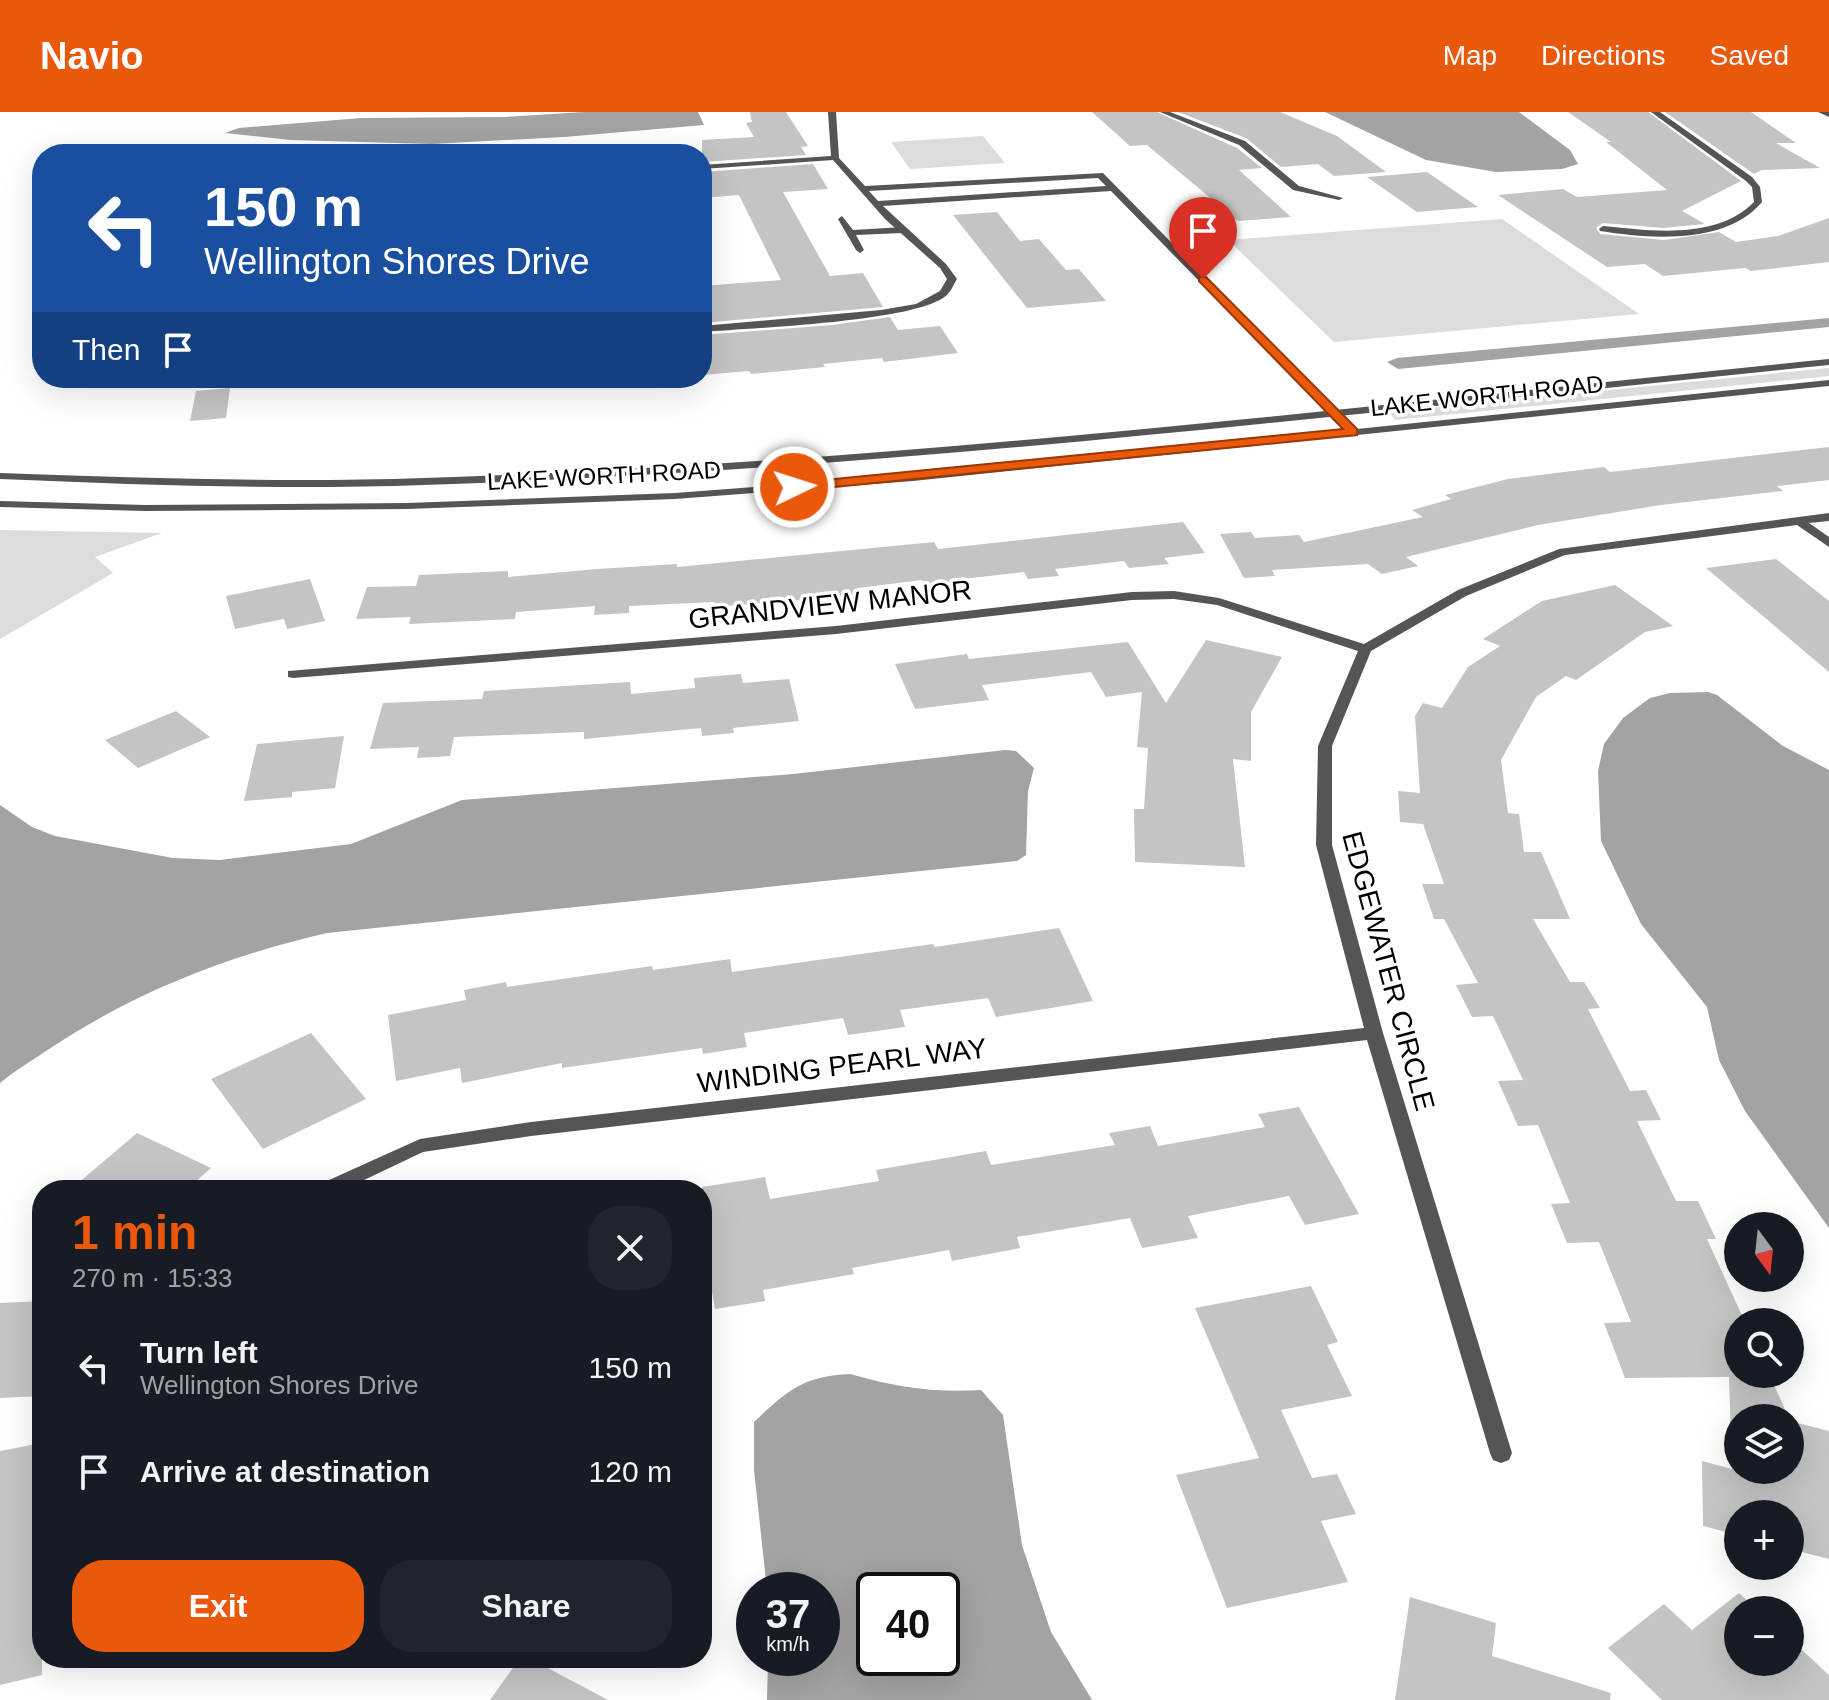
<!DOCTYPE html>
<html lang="en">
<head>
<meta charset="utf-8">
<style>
  :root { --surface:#171b24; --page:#20242c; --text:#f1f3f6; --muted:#9ea1a6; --accent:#ea580c }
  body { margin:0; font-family:Arial,sans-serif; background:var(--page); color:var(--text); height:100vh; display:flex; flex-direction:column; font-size:30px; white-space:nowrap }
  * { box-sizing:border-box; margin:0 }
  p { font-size:26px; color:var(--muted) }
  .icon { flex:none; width:44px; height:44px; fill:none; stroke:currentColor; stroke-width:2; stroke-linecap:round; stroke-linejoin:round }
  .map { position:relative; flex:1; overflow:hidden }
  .panel { position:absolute; left:32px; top:1068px; width:680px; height:488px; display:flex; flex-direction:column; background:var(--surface); border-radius:32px; box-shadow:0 8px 32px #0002 }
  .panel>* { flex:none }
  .banner { position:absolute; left:32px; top:32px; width:680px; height:244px; border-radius:32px; box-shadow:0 8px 32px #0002; background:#1a4fa0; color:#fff; overflow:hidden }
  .needle { width:52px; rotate:165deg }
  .tools { position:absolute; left:1724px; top:1100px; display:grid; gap:16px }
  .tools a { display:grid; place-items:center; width:80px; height:80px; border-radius:50%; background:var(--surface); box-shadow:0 8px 32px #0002; font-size:40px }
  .speed { position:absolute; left:736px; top:1460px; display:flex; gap:16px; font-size:40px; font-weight:700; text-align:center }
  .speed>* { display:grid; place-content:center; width:104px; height:104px; border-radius:50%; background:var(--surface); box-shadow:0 8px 32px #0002; line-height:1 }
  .speed small { font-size:20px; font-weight:400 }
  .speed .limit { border:4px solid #111; border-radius:12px; background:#fff; color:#111 }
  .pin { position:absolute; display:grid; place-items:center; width:68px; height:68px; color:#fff; margin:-82px -34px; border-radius:50% 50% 50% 0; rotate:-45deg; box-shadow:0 0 8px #0007 }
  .pin .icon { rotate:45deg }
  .me { position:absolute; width:88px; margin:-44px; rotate:86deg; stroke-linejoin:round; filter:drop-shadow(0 0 6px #0008) }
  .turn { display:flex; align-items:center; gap:28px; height:168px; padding:0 40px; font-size:36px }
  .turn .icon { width:104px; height:104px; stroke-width:2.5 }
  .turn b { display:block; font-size:56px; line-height:68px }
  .then { display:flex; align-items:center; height:76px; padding:0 40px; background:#0003; gap:16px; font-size:30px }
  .round { display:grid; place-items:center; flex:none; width:84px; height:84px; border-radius:32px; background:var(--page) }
  .summary { display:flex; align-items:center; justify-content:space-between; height:136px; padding:0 40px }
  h1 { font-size:48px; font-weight:600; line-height:60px; color:var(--accent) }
  .primary-button { display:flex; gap:16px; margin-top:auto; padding:16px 40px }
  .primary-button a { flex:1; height:92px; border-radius:32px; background:var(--accent); color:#fff; font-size:32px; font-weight:600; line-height:92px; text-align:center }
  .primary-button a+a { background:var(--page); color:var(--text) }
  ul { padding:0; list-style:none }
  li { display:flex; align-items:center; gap:24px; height:104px; padding:0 40px }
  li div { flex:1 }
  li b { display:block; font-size:30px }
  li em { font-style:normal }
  header { display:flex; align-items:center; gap:48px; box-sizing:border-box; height:112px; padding:0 40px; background:var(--accent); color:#fff }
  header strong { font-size:38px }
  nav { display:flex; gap:44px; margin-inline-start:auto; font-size:28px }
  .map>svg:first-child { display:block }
  .green { fill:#dcdcdc }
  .water { fill:#a3a3a3; fill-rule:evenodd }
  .building { fill:#c4c4c4 }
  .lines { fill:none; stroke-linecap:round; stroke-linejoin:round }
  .service { fill:#555; fill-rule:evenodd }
  .minor { fill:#555; fill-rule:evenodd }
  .tertiary { fill:#555; fill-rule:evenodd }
  .route { fill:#ea580c; stroke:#983908; stroke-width:2 }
  .labels { text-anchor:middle; stroke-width:7; stroke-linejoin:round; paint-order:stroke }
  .far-street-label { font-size:24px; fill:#000; stroke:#fff }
  .street-label { font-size:28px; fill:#000; stroke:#fff }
</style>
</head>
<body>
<header>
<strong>Navio</strong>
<nav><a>Map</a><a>Directions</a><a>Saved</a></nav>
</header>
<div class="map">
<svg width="1829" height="1588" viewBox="0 0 1829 1588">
  <rect width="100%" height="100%" fill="#fff"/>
  <g class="green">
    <path d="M983 24 1005 51 910 57 891 30Z"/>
    <path d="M1502 107 1639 202 1334 230 1228 128Z"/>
    <path d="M1829 256V264L1395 308 1389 300Z"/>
    <path d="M0 418 162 421 95 445 113 461 0 527Z"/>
  </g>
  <g class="water">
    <path d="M584 0H698L704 13 564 25 432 32 290 28 225 21 239 16 361 6 504 5Z"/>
    <path d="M1325 0H1519L1570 38 1578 52 1562 57 1496 60 1426 48Z"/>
    <path d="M1829 206V215L1398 257 1387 250 1397 246Z"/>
    <path d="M1708 580 1717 583 1783 634 1829 658V1116L1745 999 1719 948 1707 895 1641 812 1601 729 1598 659 1604 632 1623 606 1650 586 1670 581Z"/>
    <path d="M1005 638 1016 639 1034 656 1028 679 1026 743 1017 749 327 821C224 845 133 881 46 939 30 950 14 959 0 971V693L32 715 55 724 173 746 220 748 351 732 462 688 793 662Z"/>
    <path d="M850 1262C896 1275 933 1281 981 1278L1003 1303 1022 1433 1051 1520 1092 1588H767L768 1546H822V1478H767L754 1358V1310C787 1279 803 1264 850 1262ZM874 1478H942V1546H874Z"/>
  </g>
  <g class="building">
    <path d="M750 0H786L808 34 801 35 806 43 702 50V28L754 25 746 11 752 10Z"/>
    <path d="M1092 0H1157L1237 36 1262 56 1239 58 1291 105 1238 109 1147 33 1130 34Z"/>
    <path d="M1178 0H1280L1337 24 1386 60 1334 64 1318 52 1281 55 1246 26Z"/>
    <path d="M1568 0H1648L1741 69 1682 99 1705 112 1663 116 1603 111 1596 116 1600 122 1664 128 1719 120 1736 130 1778 124 1829 106V150L1751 159 1745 156 1663 164 1645 152 1607 155 1498 83 1563 77 1577 85 1667 78 1606 30H1611Z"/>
    <path d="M1665 0H1751L1796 31H1776L1820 56 1762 58 1754 62Z"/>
    <path d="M813 52 828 77 783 80 830 164 863 161 883 195 702 211V174L781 168 739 83 702 86V60Z"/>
    <path d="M1427 60 1478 95 1417 100 1367 65Z"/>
    <path d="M997 100 1020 129 1039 127 1066 158 1079 157 1106 189 1027 196 953 103Z"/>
    <path d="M890 205 898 218 940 214 958 241 884 250 882 246 823 252 825 255 751 262 749 259 702 263V223L832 213Z"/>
    <path d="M230 276 226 306 190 309 196 279Z"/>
    <path d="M1829 335V368L1777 374 1783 379 1661 393 1538 413 1406 445 1418 454 1382 462 1368 452 1272 458 1275 464 1244 466 1220 422 1251 420 1255 426 1299 423 1304 430 1423 405 1412 398 1451 387 1445 383 1508 367 1604 355 1610 360Z"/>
    <path d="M1183 410 1205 441 1164 446 1169 452 1129 456 1124 449 1055 457 1059 464 1028 467 1024 460 954 468 957 474 926 478 922 468 858 476 861 483 716 495 714 490 629 494V501L594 503 595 494 516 500 515 507 409 512 411 505 356 507 367 475 416 474 419 463 508 459V465L597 457 677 452V455L934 430 938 437Z"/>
    <path d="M1776 447 1829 489V560L1706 456Z"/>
    <path d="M310 467 325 509 287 517 284 507 235 517 226 484Z"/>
    <path d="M1615 473 1673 514 1645 520 1576 568 1566 564 1536 585 1501 648 1508 701 1519 702 1524 740H1541L1570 807H1533L1570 870H1584L1600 896 1588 897 1630 979 1646 978 1661 1008 1637 1009 1676 1089H1698L1716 1127H1707L1745 1210H1738V1262H1769L1789 1306H1738V1358H1790V1309L1829 1319V1447L1790 1437V1402H1738V1423L1703 1414 1702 1349 1732 1357 1729 1265 1625 1266 1604 1211 1631 1210 1599 1130 1567 1131 1551 1092 1570 1091 1538 1013 1518 1014 1498 969 1523 968 1493 904 1472 905 1456 873 1478 871 1444 807H1434L1422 772H1444L1423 712 1400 710 1398 679 1420 681 1415 604 1423 591 1442 596 1468 555 1500 534 1483 527 1542 489Z"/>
    <path d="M1206 528 1282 545 1251 600V649L1233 647 1245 755 1135 750 1134 697H1144L1148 636 1137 635 1142 580 1106 585 1091 560 982 573 989 588 915 597 895 552 967 542 969 547 1128 530 1166 591Z"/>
    <path d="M741 562 743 571 789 567 799 609 733 616 734 621 702 624 701 616 584 627V620L454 625 450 644 417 646 419 635 370 637 383 591 482 587 484 579 630 570 631 582 695 576 694 566Z"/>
    <path d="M176 599 210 625 138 656 105 628Z"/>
    <path d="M344 624 335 676 292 680V685L244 689 257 632Z"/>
    <path d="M1059 816 1093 889 996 905 988 886 900 898 905 915 848 923 843 906 744 921 747 935 703 942 702 936 562 956V951L462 971 460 956 396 969 388 903 466 888 464 878 506 870 507 875 652 854 653 858 730 847 732 860 933 832 935 835Z"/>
    <path d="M311 921 366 987 263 1037 211 967Z"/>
    <path d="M1299 995 1359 1102 1305 1113 1289 1084 1188 1104 1198 1126 1142 1136 1130 1106 1017 1125 1020 1136 952 1149 949 1138 852 1156 854 1162 763 1178 765 1189 715 1197 702 1119V1075L765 1065 770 1087 879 1069 876 1058 986 1039 991 1053 1115 1033 1109 1021 1150 1014 1158 1034 1265 1015 1258 1002Z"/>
    <path d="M137 1021 211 1056 186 1078H70Z"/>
    <path d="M1311 1174 1338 1230 1327 1233 1352 1284 1281 1298 1312 1366 1337 1362 1356 1402 1321 1409 1348 1470 1227 1496 1176 1363 1259 1346 1195 1196Z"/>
    <path d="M42 1189V1284L0 1286V1191Z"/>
    <path d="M42 1331V1563L0 1573V1339Z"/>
    <path d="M1739 1481 1758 1498H1738V1550H1790V1527L1829 1563V1588H1662L1608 1536 1664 1492 1692 1518Z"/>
    <path d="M1410 1485 1496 1511 1492 1544 1611 1581 1610 1588H1395Z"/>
    <path d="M520 1546H529L608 1588H490Z"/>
  </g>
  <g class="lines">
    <path class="service" d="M842 104 853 118 903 115 907 118 903 121 856 123 864 138 860 141 856 138 838 107Z"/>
    <g class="minor">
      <path d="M828 0H836L839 46 865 74 1103 61 1358 320 1349 322 1111 79 883 94 946 152 957 167C954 172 951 179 947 183 918 210 749 216 702 220V214L881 198 916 192 940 179 947 167 940 156 885 107 833 48 702 57V53L831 44ZM1098 66 1106 74 878 89 869 79Z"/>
      <path d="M1160 0H1170L1245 29 1299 74 1343 86 1339 88 1293 78 1239 33Z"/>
      <path d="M1651 0H1660L1752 65 1760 75 1762 90C1726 133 1651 127 1600 119L1599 117 1603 114C1652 119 1717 128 1754 90L1752 75 1746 69Z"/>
      <path d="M1818 0H1829V5Z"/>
      <path d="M1829 401V409L1809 411 1829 425V435L1797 413 1565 443 1466 484 1371 539 1332 634V733L1383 921 1512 1341 1509 1348 1501 1351 1493 1348 1490 1341 1367 928 531 1024 423 1040 343 1078H315L318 1073 420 1027 531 1010 1364 916 1316 733 1318 634 1358 539 1217 493 1174 487 1132 488 836 522 293 566 288 565V559L836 514 1132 480 1174 479 1219 486 1364 532 1458 478 1559 437Z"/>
    </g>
    <g class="tertiary">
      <path d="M1829 247V253C1361 300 894 358 424 373 283 378 141 373 0 367V361C141 366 283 371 424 366 894 351 1361 294 1829 247Z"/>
      <path d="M1829 268V274L913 369 675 387 407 397 145 399 0 395V389L145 393 407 391 675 381 913 363Z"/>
    </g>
  </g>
  <path class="route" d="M1199 165H1206L1357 317V323L794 379 787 375 794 371 1343 317 1199 169Z"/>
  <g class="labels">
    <g class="far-street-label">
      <text transform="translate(1487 284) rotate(-6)" y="8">LAKE WORTH ROAD</text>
      <text transform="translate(604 364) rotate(-3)" y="8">LAKE WORTH ROAD</text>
    </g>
    <g class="street-label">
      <text transform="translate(830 492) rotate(-6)" y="10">GRANDVIEW MANOR</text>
      <text transform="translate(1389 859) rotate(75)" y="10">EDGEWATER CIRCLE</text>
      <text transform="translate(842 953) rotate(-7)" y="10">WINDING PEARL WAY</text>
    </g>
  </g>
</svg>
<div class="tools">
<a><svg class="needle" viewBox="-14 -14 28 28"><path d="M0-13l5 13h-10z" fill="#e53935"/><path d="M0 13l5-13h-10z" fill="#9ea1a6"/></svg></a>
<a><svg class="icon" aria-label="search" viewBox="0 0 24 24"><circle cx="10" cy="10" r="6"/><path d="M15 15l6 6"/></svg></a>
<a><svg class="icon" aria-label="layers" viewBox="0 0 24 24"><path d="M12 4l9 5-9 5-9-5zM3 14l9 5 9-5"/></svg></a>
<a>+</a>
<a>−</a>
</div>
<div class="speed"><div>37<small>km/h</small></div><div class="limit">40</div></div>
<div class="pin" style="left:1203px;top:167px;background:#d93025"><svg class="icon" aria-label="arrive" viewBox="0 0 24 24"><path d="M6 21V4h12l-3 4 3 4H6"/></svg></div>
<svg class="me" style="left:794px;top:375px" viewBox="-20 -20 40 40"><circle r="17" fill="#ea580c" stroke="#fff" stroke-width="3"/><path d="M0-11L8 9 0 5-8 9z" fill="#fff"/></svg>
<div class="banner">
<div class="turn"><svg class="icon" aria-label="left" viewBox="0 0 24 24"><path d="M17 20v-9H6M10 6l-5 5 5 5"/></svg><div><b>150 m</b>Wellington Shores Drive</div></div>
<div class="then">Then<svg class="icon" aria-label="arrive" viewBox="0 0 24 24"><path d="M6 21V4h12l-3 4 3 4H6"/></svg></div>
</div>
<section class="panel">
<div class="summary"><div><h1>1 min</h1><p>270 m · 15:33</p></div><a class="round"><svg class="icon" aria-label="close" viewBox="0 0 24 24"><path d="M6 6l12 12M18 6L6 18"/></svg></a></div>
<ul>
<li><svg class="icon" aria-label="left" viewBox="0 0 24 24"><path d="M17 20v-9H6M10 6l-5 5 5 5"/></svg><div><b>Turn left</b><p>Wellington Shores Drive</p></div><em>150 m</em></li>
<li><svg class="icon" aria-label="arrive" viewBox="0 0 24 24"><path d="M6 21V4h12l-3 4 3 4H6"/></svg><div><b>Arrive at destination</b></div><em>120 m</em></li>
</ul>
<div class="primary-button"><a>Exit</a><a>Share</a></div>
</section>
</div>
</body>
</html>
